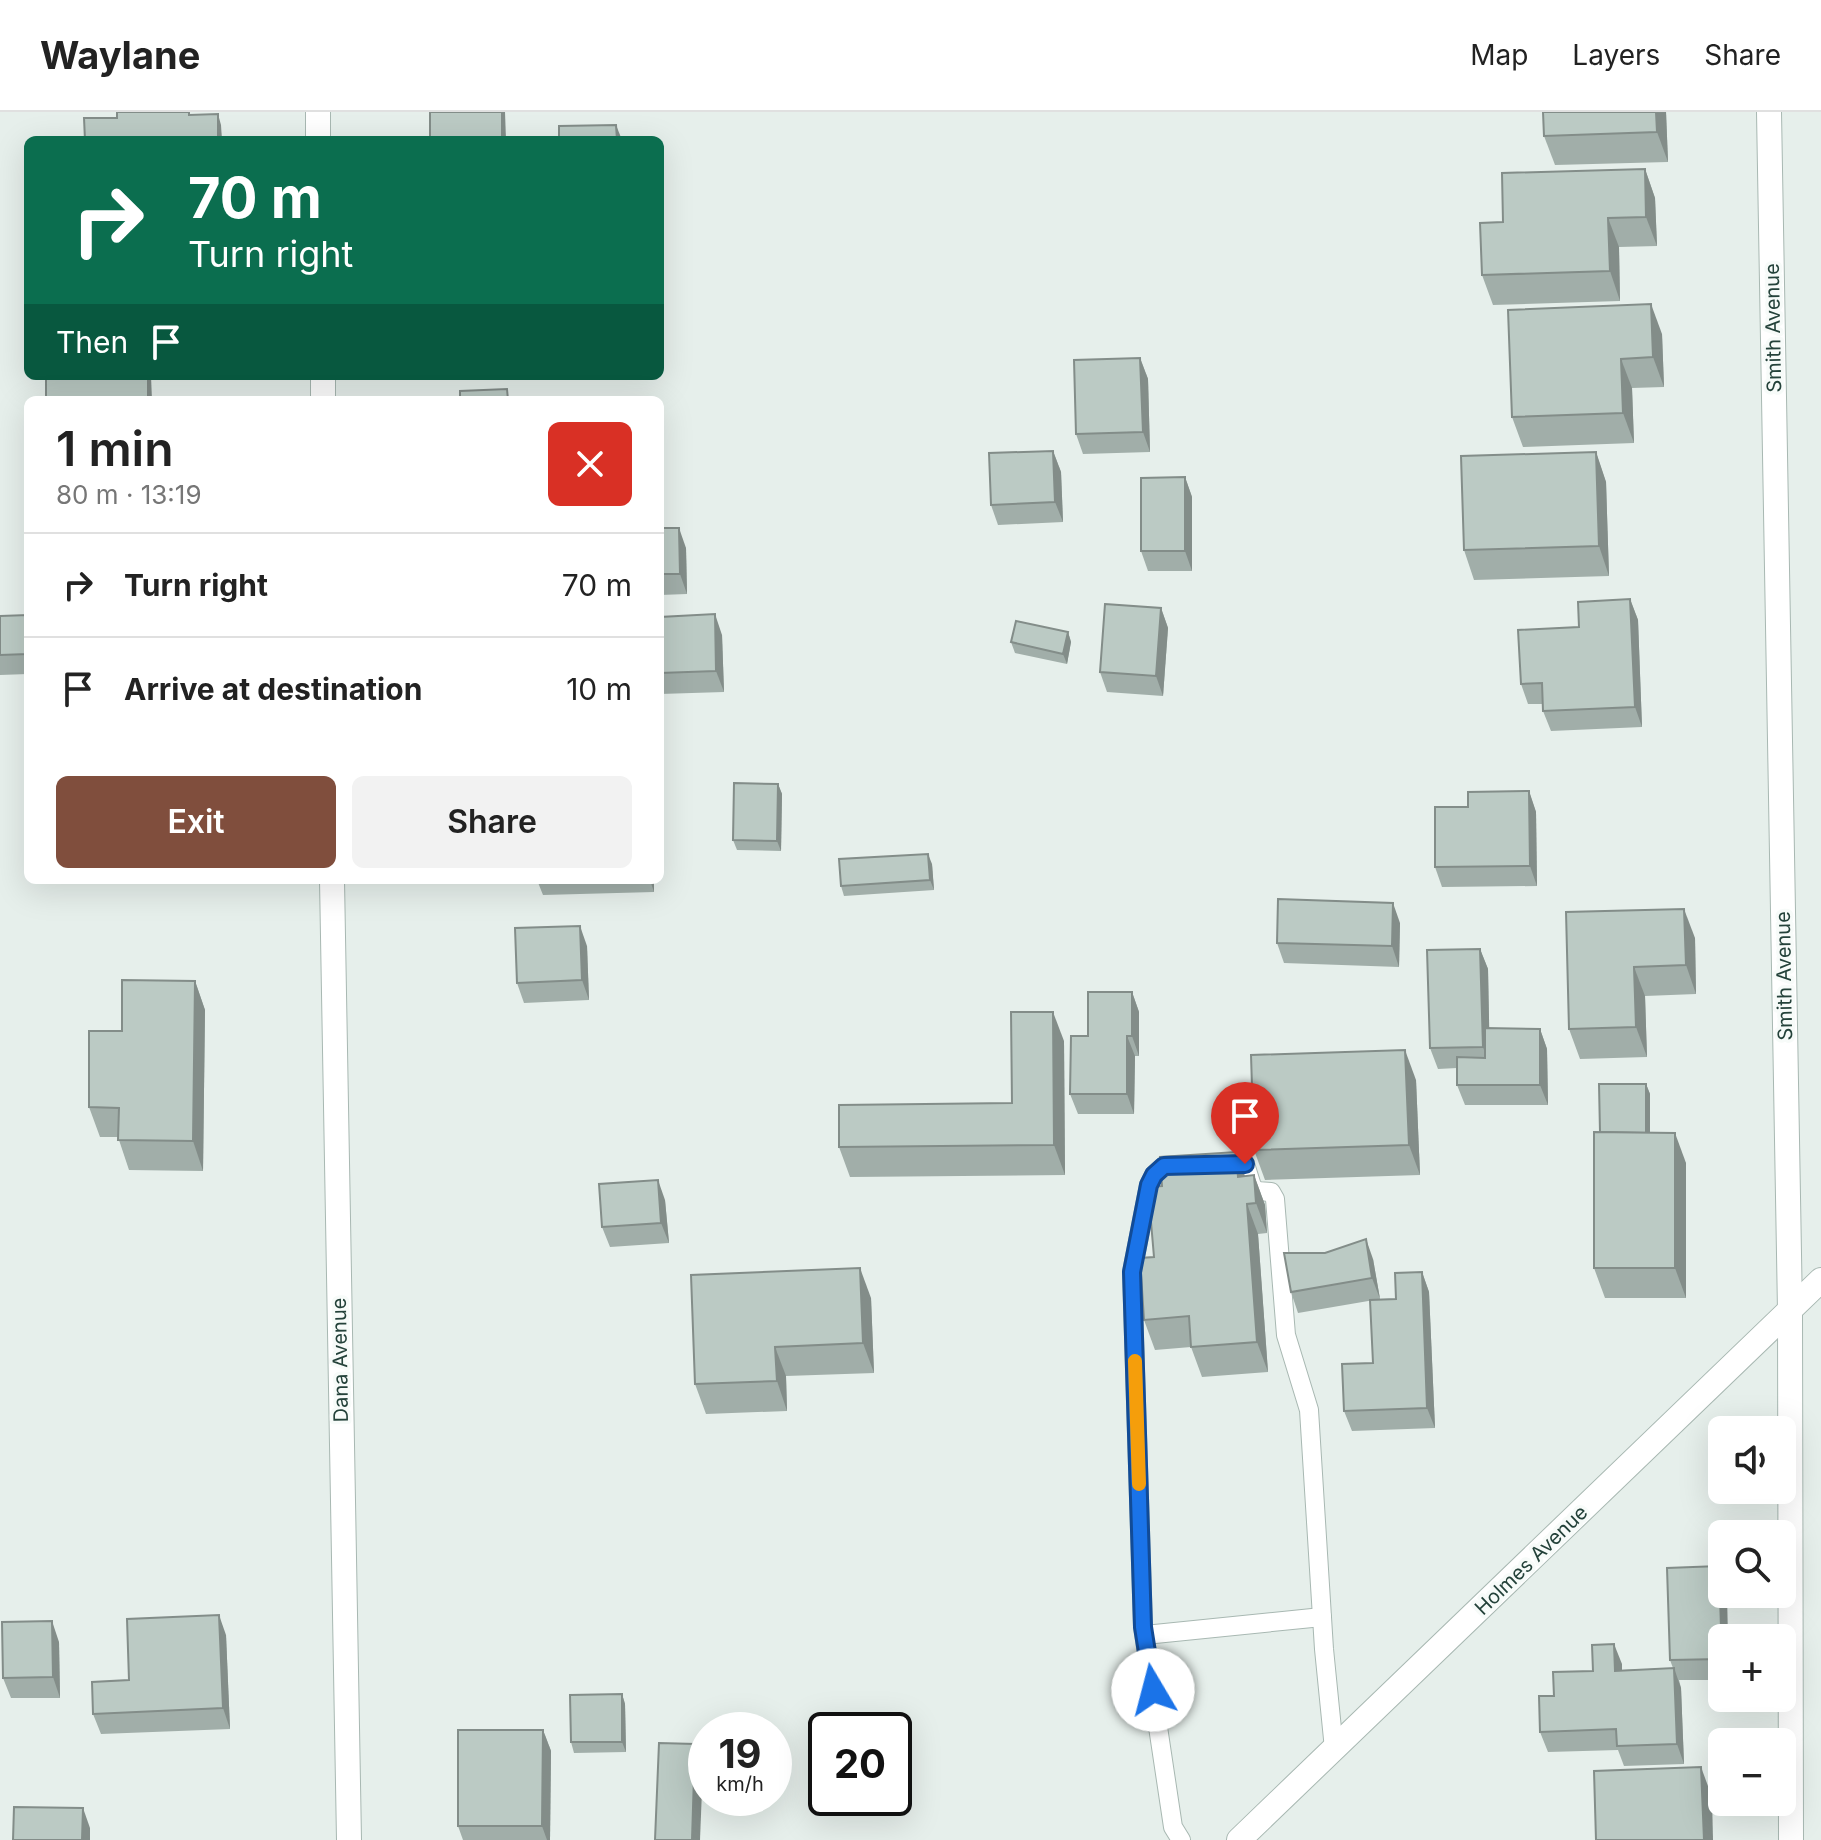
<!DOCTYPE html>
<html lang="en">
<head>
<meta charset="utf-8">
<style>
  :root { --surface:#fff; --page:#f2f2f2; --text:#222; --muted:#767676; --line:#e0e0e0; --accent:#804e3d }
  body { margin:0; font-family:Inter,sans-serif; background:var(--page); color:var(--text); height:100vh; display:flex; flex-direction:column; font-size:30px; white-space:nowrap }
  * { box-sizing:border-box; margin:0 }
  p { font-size:26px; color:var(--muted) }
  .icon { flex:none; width:44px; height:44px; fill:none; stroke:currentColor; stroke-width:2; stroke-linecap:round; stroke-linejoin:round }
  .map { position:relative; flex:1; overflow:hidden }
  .sheet { position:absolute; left:24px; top:284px; width:640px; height:488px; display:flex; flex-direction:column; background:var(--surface); border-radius:12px; box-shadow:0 8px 32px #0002 }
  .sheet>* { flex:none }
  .guide { position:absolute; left:24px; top:24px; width:640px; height:244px; border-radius:12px; box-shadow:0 8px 32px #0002; background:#0b6e4f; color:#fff; overflow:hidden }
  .fabs { position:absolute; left:1708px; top:1304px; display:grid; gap:16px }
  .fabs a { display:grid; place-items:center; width:88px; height:88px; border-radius:12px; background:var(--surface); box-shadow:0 8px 32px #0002; font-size:40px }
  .speed { position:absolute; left:688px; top:1600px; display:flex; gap:16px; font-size:40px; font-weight:700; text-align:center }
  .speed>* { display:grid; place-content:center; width:104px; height:104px; border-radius:50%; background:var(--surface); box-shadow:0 8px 32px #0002; line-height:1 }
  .speed small { font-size:20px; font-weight:400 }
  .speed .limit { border:4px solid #111; border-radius:12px; background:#fff; color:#111 }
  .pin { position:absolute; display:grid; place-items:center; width:68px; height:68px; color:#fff; margin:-82px -34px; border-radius:50% 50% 50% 0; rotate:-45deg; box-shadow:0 0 8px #0007 }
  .pin .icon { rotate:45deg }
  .me { position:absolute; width:88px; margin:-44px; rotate:352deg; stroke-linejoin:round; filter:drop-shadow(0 0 6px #0008) }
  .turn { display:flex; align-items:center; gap:28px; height:168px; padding:0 32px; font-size:36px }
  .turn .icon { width:104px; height:104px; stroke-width:2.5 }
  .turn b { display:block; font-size:56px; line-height:68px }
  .then { display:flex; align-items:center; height:76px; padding:0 32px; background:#0003; gap:16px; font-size:30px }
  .round { display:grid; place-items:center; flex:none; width:84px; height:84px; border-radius:12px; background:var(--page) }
  .head { display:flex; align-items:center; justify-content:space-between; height:136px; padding:0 32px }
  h1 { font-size:48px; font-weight:600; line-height:60px }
  .primary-button { display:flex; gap:16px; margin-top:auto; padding:16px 32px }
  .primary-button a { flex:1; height:92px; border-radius:12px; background:var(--accent); color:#fff; font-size:32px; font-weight:600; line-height:92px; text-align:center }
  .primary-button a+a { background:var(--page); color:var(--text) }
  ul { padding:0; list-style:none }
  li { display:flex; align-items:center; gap:24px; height:104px; padding:0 32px; border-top:2px solid var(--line) }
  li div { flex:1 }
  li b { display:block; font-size:30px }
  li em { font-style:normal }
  header { display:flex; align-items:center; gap:48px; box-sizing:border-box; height:112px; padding:0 40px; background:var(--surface); border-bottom:2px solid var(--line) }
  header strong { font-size:38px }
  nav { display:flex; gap:44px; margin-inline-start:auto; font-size:28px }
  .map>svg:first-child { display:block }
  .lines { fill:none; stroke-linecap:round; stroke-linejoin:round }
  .lane-casing { stroke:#a8b8b2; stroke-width:20 }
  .street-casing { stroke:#a8b8b2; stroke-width:26 }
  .lane { stroke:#fff; stroke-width:18 }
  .street { stroke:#fff; stroke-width:24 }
  .wall { fill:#a1aea9 }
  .shaded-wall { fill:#838d89 }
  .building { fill:#bbcac4; stroke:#838d89; stroke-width:2 }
  .route-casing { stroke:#114b97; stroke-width:20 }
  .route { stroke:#1a73e8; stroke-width:14 }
  .slow { stroke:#f59e0b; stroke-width:14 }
  .labels { text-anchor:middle; stroke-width:7; stroke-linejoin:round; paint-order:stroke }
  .street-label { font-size:20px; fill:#24423a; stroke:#f7fbf9 }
</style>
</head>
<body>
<header>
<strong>Waylane</strong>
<nav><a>Map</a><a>Layers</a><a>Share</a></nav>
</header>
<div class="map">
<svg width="1821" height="1728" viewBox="0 0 1821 1728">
  <rect width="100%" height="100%" fill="#e6efeb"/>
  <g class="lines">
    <defs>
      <g id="lane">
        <path d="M1181 1053 1164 1054 1154 1063 1149 1073 1132 1160 1143 1515 1173 1715 1181 1728"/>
        <path d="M1218 1053 1245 1052 1252 1074 1257 1079 1271 1080 1275 1087 1286 1223 1309 1298 1324 1537 1334 1637"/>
        <path d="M1145 1523 1322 1505"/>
      </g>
      <g id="street">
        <path d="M318 0V28"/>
        <path d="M1769 0 1790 1199 1791 1728"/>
        <path d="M323 264V288"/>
        <path d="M332 768 349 1728"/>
        <path d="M1239 1728 1821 1168"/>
      </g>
    </defs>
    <use href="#lane" class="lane-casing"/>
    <use href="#street" class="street-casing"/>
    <use href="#lane" class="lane"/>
    <use href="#street" class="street"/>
  </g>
  <g class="wall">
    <path d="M1666 0 1668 50 1555 53 1544 24Z"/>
    <path d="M1645 57 1655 86 1657 134 1619 135 1620 189 1493 193 1482 163 1503 110Z"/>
    <path d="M1662 222 1664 275 1632 276 1634 331 1523 335 1512 305Z"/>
    <path d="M1140 246 1148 267 1150 340 1083 342 1076 322Z"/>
    <path d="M1053 339 1061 360 1063 410 998 413 991 393Z"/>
    <path d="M1596 340 1606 370 1609 464 1474 468 1464 438Z"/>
    <path d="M1185 365 1192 385V459H1148L1141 439Z"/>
    <path d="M660 416 686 436 687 482 660 483Z"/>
    <path d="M1630 487 1638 508 1642 615 1551 619 1543 599V592H1528L1521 572 1579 515Z"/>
    <path d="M1161 496 1168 516 1163 584 1107 580 1100 560Z"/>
    <path d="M28 503V562L0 563V504Z"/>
    <path d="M660 505 722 523 724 580 660 582Z"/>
    <path d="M1068 520 1071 530 1067 552 1015 541 1011 530Z"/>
    <path d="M778 672 782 682 781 739 737 738 733 728Z"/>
    <path d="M1529 679 1536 700 1537 774 1442 775 1435 755Z"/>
    <path d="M932 752 934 778 844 784 841 774Z"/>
    <path d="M537 768H654V780L543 783Z"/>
    <path d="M1566 800 1695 826 1696 882 1645 884 1647 945 1580 947 1569 917Z"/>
    <path d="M1400 811 1399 855 1284 851 1277 831Z"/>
    <path d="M587 834 589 888 524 891 517 871Z"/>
    <path d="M1480 837 1488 857 1489 916 1540 917 1547 937 1548 993H1465L1457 973V956L1438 957 1430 936Z"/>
    <path d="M195 869 205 898 203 1059 129 1058 118 1025H100L89 995 122 919Z"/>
    <path d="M1132 880 1139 900V944H1135L1134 1002H1078L1070 982 1088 924Z"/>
    <path d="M1064 929 1065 1063 850 1065 839 1035 1012 991Z"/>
    <path d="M1416 968 1420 1063 1265 1068 1254 1038Z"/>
    <path d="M1646 972 1650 982V1021L1686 1051V1186H1605L1594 1156 1600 1020Z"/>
    <path d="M1236 1040 1245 1064 1254 1063 1265 1093 1267 1121 1258 1122 1268 1260 1202 1265 1191 1235 1155 1238 1144 1208 1154 1145 1162 1074Z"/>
    <path d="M665 1088 669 1131 610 1135 602 1115Z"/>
    <path d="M1373 1147 1380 1187 1298 1201 1291 1180Z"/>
    <path d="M1422 1160 1429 1180 1435 1316 1352 1319 1344 1299 1373 1251 1396 1187Z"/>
    <path d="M871 1186 874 1261 786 1264 787 1299 706 1302 695 1272Z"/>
    <path d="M1719 1454 1722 1462V1568H1679L1681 1576 1684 1652 1624 1654 1618 1638 1548 1640 1540 1620 1554 1584 1622 1552V1558L1673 1556 1670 1548Z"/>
    <path d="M226 1523 230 1617 101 1622 93 1602 129 1568Z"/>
    <path d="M59 1530 60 1586H11L3 1566Z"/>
    <path d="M622 1582 625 1592 626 1640 574 1641 571 1630Z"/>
    <path d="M543 1618 551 1639 550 1728H463L458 1714Z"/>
  </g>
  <g class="shaded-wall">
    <path d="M502 0H505L506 28H502Z"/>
    <path d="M1656 0H1666L1668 50 1657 20Z"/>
    <path d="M218 2 221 13 222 28H218Z"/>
    <path d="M616 13 622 28H617Z"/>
    <path d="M1645 57 1655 86 1657 134 1646 105Z"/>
    <path d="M1608 106 1619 135 1620 189 1610 159Z"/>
    <path d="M1651 192 1662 222 1664 275 1653 245Z"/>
    <path d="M1140 246 1148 267 1150 340 1143 320Z"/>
    <path d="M1621 247 1632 276 1634 331 1623 301Z"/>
    <path d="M148 264H151L152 288H148Z"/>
    <path d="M1053 339 1061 360 1063 410 1055 390Z"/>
    <path d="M1596 340 1606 370 1609 464 1599 434Z"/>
    <path d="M1185 365 1192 385V459L1185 439Z"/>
    <path d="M679 416 686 436 687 482 680 462Z"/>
    <path d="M1630 487 1638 508 1642 615 1635 595Z"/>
    <path d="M1161 496 1168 516 1163 584 1156 564Z"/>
    <path d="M715 502 722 523 724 580 716 559Z"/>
    <path d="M1068 520 1071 530 1067 552 1063 542Z"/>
    <path d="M778 672 782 682 781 739 777 729Z"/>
    <path d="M1529 679 1536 700 1537 774 1530 754Z"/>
    <path d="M928 742 932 752 934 778 930 768Z"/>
    <path d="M650 768H654V780Z"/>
    <path d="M1393 791 1400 811 1399 855 1392 834Z"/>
    <path d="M1684 797 1695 826 1696 882 1686 853Z"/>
    <path d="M580 814 587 834 589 888 582 868Z"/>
    <path d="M1480 837 1488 857 1490 955 1483 935Z"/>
    <path d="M1634 855 1645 884 1647 945 1636 915Z"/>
    <path d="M195 869 205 898 203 1059 193 1029Z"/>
    <path d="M1132 880 1139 900V944L1132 924Z"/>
    <path d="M1053 900 1064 929 1065 1063 1054 1033Z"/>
    <path d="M1540 917 1547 937 1548 993 1540 973Z"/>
    <path d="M1127 924 1135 944 1134 1002 1127 982Z"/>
    <path d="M1405 938 1416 968 1420 1063 1409 1033Z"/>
    <path d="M1646 972 1650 982V1032L1646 1022Z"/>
    <path d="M1675 1021 1686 1051V1186L1675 1156Z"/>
    <path d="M1236 1040 1247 1070 1248 1094 1238 1065Z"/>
    <path d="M1254 1063 1265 1093 1267 1121 1256 1091Z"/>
    <path d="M658 1068 665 1088 669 1131 661 1111Z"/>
    <path d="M1247 1092 1258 1122 1268 1260 1257 1230Z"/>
    <path d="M1366 1127 1373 1147 1380 1187 1372 1166Z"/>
    <path d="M860 1156 871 1186 874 1261 863 1231Z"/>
    <path d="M1422 1160 1429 1180 1435 1316 1427 1296Z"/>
    <path d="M775 1235 786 1264 787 1299 777 1269Z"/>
    <path d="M1719 1454 1722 1462V1482H1727L1728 1526H1722V1548Z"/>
    <path d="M219 1503 226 1523 230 1617 223 1596Z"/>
    <path d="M52 1509 59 1530 60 1586 53 1565Z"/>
    <path d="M1614 1532 1622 1552V1579L1615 1559Z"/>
    <path d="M1674 1556 1681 1576 1684 1652 1677 1632Z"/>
    <path d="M622 1582 625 1592 626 1640 622 1630Z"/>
    <path d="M543 1618 551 1639 550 1728H547L542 1714Z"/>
    <path d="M695 1632 703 1653 700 1728H692Z"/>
    <path d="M1701 1655 1712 1685 1713 1728H1704Z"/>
    <path d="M83 1696 90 1716V1728H82Z"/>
  </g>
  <g class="building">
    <path d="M117 0H189V3L218 2V28H85L84 6H117Z"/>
    <rect x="430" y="0" width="72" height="28"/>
    <path d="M1543 0H1656L1657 20 1544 24Z"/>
    <path d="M616 13 617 28H559V14Z"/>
    <path d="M1645 57 1646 105 1608 106 1610 159 1482 163 1480 111 1503 110 1502 61Z"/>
    <path d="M1651 192 1653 245 1621 247 1623 301 1512 305 1508 198Z"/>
    <path d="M1140 246 1143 320 1076 322 1074 248Z"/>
    <rect x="46" y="264" width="102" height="24"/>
    <path d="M507 277 508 288H460V279Z"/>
    <path d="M1053 339 1055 390 991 393 989 341Z"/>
    <path d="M1596 340 1599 434 1464 438 1461 344Z"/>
    <path d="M1185 365V439H1141V366Z"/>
    <path d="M660 416H679L680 462H660Z"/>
    <path d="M1630 487 1635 595 1543 599 1542 571 1521 572 1518 518 1579 515 1578 490Z"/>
    <path d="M1105 492 1161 496 1156 564 1100 560Z"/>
    <path d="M715 502 716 559 660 561V505Z"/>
    <path d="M28 503V542L0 543V504Z"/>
    <path d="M1016 509 1068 520 1063 542 1011 530Z"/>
    <path d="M734 671 778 672 777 729 733 728Z"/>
    <path d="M1529 679 1530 754 1435 755V695H1468V680Z"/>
    <path d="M928 742 930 768 841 774 839 747Z"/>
    <path d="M1278 787 1393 791 1392 834 1277 831Z"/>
    <path d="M1684 797 1686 853 1634 855 1636 915 1569 917 1566 800Z"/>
    <path d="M580 814 582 868 517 871 515 816Z"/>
    <path d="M1480 837 1483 935 1430 936 1427 838Z"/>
    <path d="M122 868 195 869 193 1029 118 1028 119 996 89 995V919H122Z"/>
    <path d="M1088 880H1132V924H1127V982H1070L1071 924H1088Z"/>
    <path d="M1011 900H1053L1054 1033 839 1035V993L1012 991Z"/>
    <path d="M1485 916 1540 917V973H1457V945L1485 946Z"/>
    <path d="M1405 938 1409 1033 1254 1038 1251 943Z"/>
    <path d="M1599 972H1646V1021L1600 1020Z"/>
    <path d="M1594 1020 1675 1021V1156H1594Z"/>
    <path d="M1236 1040 1238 1065 1254 1063 1256 1091 1247 1092 1257 1230 1191 1235 1189 1204 1144 1208 1140 1146 1154 1145 1148 1075 1162 1074 1160 1045Z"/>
    <path d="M658 1068 661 1111 602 1115 599 1072Z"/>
    <path d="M1366 1127 1372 1166 1291 1180 1284 1141H1325Z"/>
    <path d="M860 1156 863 1231 775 1235 777 1269 695 1272 691 1163Z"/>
    <path d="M1422 1160 1427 1296 1344 1299 1342 1252 1373 1251 1370 1188 1396 1187 1395 1161Z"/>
    <path d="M1719 1454 1722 1547 1670 1548 1667 1456Z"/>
    <path d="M219 1503 223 1596 93 1602 92 1570 129 1568 127 1507Z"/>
    <path d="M52 1509 53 1565 3 1566 2 1510Z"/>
    <path d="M1614 1532 1615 1559 1674 1556 1677 1632 1617 1634 1616 1617 1540 1620 1539 1584H1554L1553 1560 1593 1559 1592 1533Z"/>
    <path d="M622 1582V1630H571L570 1583Z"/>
    <path d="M458 1618H543L542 1714H458Z"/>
    <path d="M659 1631 695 1632 692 1728H655Z"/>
    <path d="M1701 1655 1704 1728H1596L1594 1659Z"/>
    <path d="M14 1695 83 1696 82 1728H13Z"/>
  </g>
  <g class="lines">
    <defs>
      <path id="route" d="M1153 1578 1143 1515 1132 1160 1149 1073 1154 1063 1164 1054 1245 1052"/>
    </defs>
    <use href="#route" class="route-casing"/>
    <use href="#route" class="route"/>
    <path class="slow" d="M1135 1249 1139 1372"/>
  </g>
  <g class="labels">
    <g class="street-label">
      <text transform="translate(1773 216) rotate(-91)" y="7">Smith Avenue</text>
      <text transform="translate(1784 864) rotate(-91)" y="7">Smith Avenue</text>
      <text transform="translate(340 1248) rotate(-91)" y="7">Dana Avenue</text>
      <text transform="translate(1531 1448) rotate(-44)" y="7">Holmes Avenue</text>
    </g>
  </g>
</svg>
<div class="fabs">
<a><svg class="icon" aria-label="sound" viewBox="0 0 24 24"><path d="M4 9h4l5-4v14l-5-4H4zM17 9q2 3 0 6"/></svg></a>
<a><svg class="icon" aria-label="search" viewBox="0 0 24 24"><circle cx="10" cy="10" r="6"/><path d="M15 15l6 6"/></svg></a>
<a>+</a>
<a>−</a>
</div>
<div class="speed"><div>19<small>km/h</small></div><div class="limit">20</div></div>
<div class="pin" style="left:1245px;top:1052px;background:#d93025"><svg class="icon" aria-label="arrive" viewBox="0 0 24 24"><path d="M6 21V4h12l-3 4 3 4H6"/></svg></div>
<svg class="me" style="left:1153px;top:1578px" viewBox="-20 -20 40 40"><circle r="19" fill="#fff"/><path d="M0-13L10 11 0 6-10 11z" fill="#1a73e8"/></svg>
<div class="guide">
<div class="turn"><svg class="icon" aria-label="right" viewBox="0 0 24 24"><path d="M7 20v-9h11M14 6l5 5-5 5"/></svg><div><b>70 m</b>Turn right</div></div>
<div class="then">Then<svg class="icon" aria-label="arrive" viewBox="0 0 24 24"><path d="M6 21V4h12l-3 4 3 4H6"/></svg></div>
</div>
<section class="sheet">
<div class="head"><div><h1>1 min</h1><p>80 m · 13:19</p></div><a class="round" style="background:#d93025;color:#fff"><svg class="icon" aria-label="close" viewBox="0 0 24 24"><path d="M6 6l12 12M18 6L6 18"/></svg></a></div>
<ul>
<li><svg class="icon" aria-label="right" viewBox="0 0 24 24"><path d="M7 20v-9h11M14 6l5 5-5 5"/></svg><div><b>Turn right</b></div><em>70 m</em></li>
<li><svg class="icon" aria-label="arrive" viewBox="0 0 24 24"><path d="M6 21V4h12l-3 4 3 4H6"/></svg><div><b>Arrive at destination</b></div><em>10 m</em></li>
</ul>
<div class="primary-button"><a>Exit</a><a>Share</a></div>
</section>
</div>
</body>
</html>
